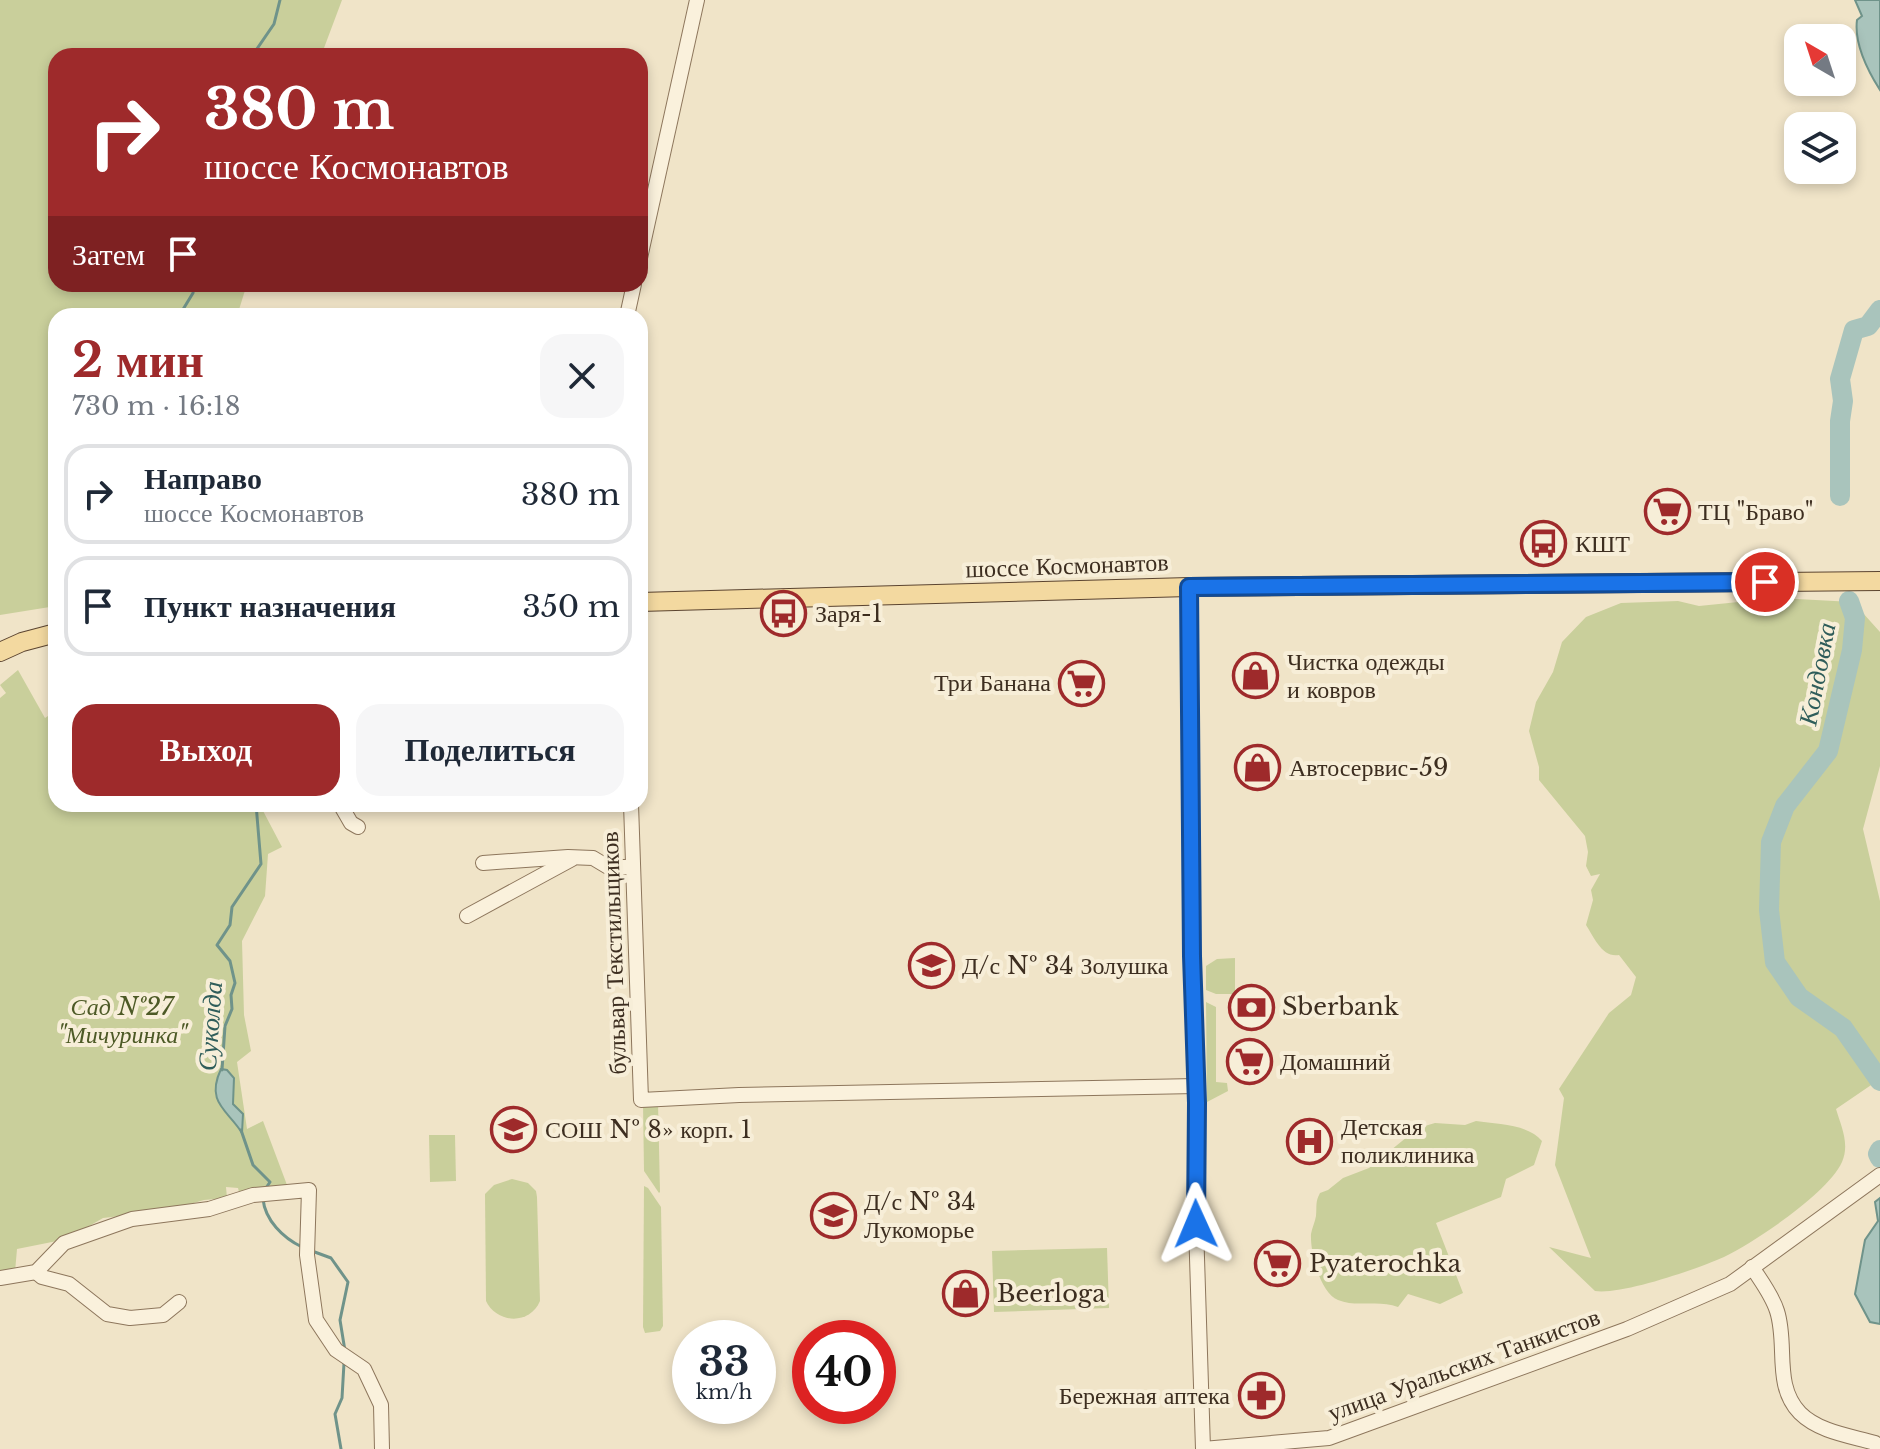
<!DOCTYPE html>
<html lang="ru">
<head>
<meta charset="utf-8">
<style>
  :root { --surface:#fff; --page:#f6f6f7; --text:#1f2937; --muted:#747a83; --line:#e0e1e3; --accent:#9e2a2b }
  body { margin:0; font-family:"Libre Baskerville",serif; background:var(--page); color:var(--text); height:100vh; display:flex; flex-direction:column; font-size:30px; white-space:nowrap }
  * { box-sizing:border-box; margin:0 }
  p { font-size:26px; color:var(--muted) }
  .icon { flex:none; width:44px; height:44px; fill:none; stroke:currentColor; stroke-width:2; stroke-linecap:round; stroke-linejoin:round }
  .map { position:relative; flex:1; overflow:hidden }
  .drawer { position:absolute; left:48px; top:308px; width:600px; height:504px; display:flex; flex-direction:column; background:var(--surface); border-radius:24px; box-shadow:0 4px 12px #0003 }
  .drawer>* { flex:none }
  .banner { position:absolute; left:48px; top:48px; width:600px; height:244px; border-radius:24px; box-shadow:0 4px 12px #0003; background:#9e2a2b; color:#fff; overflow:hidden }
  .needle { width:52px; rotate:321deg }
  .buttons { position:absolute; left:1784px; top:24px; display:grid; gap:16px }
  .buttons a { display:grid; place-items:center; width:72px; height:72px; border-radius:16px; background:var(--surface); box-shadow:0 4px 12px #0003; font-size:40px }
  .speed { position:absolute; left:672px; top:1320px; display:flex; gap:16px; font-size:40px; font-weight:700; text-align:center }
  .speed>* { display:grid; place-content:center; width:104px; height:104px; border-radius:50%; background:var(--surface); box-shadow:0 4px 12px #0003; line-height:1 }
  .speed small { font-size:20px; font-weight:400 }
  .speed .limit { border:12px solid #d22; background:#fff; color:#111 }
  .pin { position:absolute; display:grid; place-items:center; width:68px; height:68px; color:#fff; margin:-34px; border:4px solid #fff; border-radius:50%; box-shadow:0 2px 8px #0007 }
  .me { position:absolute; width:88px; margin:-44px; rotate:359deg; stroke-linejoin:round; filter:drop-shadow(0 0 6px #0008) }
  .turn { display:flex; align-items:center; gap:28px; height:168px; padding:0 24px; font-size:36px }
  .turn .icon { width:104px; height:104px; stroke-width:2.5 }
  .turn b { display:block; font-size:56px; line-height:68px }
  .then { display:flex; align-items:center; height:76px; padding:0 24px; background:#0003; gap:16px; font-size:30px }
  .round { display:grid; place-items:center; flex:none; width:84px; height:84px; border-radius:24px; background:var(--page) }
  .summary { display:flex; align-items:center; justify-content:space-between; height:136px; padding:0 24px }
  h1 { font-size:48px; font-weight:700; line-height:60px; color:var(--accent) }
  .action { display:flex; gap:16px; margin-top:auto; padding:16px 24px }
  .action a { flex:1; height:92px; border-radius:24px; background:var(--accent); color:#fff; font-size:32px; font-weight:700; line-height:92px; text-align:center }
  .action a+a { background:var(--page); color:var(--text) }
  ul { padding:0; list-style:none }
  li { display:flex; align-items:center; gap:24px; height:100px; margin:0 16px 12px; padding:0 8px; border:4px solid var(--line); border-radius:24px }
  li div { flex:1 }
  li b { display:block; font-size:30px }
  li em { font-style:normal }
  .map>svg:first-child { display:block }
  .green { fill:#c9cf9b }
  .water { fill:#a9c4bc; stroke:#6f938a; stroke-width:2 }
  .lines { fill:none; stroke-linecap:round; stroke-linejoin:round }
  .stream { stroke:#6f938a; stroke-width:3 }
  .river { stroke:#a9c4bc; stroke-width:20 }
  .minor-casing { stroke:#8d765c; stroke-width:16 }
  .major-casing { stroke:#5b4430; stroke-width:20 }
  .minor { stroke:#faf1dc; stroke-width:14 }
  .major { stroke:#f3d9a0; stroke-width:18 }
  .route-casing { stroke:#114b97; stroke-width:20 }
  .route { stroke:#1a73e8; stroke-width:14 }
  .labels { text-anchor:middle; stroke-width:8; stroke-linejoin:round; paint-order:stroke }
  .poi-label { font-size:24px; fill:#3d2e20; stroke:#f7eed8; text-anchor:start }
  .street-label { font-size:24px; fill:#3d2e20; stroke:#f7eed8 }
  .park-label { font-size:24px; font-style:italic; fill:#4d5a26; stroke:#f7eed8 }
  .water-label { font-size:26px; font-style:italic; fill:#2f5d5a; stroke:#f7eed8 }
</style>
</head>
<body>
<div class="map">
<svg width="1880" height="1449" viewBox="0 0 1880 1449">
  <rect width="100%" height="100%" fill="#f0e4c8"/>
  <g class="green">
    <path d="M0 0H342L321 56H56V284H247L237 316H56V606L0 615Z"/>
    <path d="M1778 598 1853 602 1880 632V766L1863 829 1880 901V1079L1836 1109C1841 1126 1850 1144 1842 1162 1828 1193 1755 1242 1724 1257 1697 1269 1622 1295 1595 1291L1549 1247 1591 1258 1555 1165 1564 1098 1559 1089 1609 1013 1631 995 1636 977 1619 955C1602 958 1594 937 1586 925L1593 900 1591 890 1600 874 1591 876 1586 866 1588 852 1585 836 1539 780V767L1529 731 1536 702 1553 672 1562 642 1586 617 1621 603 1678 601 1699 606Z"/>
    <path d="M18 670 45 718 51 714 56 720V804H248L252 810 261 807 282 847 268 854 265 896 242 941 244 1015 251 1051 237 1062 247 1129 263 1121 287 1185 239 1192 238 1188 226 1187 227 1198 204 1200 166 1211 103 1218 67 1239 17 1249 15 1272 0 1273V698L6 693 0 685Z"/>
    <path d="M1235 958V994H1216L1206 990V966L1217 959Z"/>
    <path d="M1206 1002 1216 1007V1082L1227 1083 1228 1091 1207 1102Z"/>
    <path d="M658 1102 660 1192 659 1193 644 1171 643 1103Z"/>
    <path d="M1476 1121C1497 1124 1528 1124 1542 1141L1534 1165 1506 1179 1501 1197 1436 1223 1463 1293 1440 1304 1408 1294 1398 1307C1378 1299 1357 1308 1338 1300 1320 1293 1310 1252 1311 1234 1312 1228 1315 1222 1316 1216 1317 1206 1315 1202 1320 1193L1328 1190 1343 1178 1369 1168 1418 1128 1435 1123 1465 1125Z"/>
    <path d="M429 1135H455L456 1181 430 1182Z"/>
    <path d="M512 1179 528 1183 536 1191 537 1197 540 1301C530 1325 497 1324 486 1301L485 1194 494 1185Z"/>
    <path d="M644 1186 648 1188 661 1207 663 1326 660 1331 645 1333 643 1327Z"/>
    <path d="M1107 1248 1109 1308 994 1312 992 1251Z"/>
  </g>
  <g class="water">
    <path d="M1855 0H1880V90C1868 71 1854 43 1857 20L1862 16Z"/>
    <path d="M221 1069 227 1070 234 1078 233 1104 243 1114 242 1133C228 1110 205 1103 221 1069Z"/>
    <path d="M1880 1198V1324L1870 1322 1855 1294 1865 1240 1878 1221 1875 1202Z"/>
  </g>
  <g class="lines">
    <g class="stream">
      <path d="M252 56 274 24 280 0"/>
      <path d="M179 316 193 293 194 284"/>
      <path d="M222 1070 225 1026 232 1009 231 995 235 983 230 961 217 945 230 925 232 907 261 864 256 804"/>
      <path d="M241 1130 253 1165 270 1182 266 1188"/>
      <path d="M263 1199C265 1220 283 1238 302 1247"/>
      <path d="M312 1251 331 1258 348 1282 340 1320 345 1351"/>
      <path d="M341 1449 335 1414 342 1398 344 1363"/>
    </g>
    <g class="river">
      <path d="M1840 496V421L1843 401 1840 379 1854 330 1868 326 1880 310"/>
      <path d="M1849 601 1855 618 1852 650 1828 751 1785 806 1771 842 1769 910 1775 962 1799 997 1843 1028 1880 1081"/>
      <path d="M1880 1150 1878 1154 1880 1158"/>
    </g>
    <defs>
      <g id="minor">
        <path d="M640 258 697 0"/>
        <path d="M627 316 634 284"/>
        <path d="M1189 587 1192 991 1197 1103 1195 1194 1203 1449"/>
        <path d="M340 804 351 823 358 827"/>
        <path d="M631 804 641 1100 739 1095 1196 1086"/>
        <path d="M483 863 568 857 593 858 608 867H633"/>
        <path d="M467 916 572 859"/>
        <path d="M1752 1267C1761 1281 1772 1295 1777 1311 1788 1345 1773 1385 1800 1413 1819 1432 1851 1436 1875 1443L1880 1448"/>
        <path d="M36 1272 42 1277 69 1284 107 1314 130 1318 163 1315 179 1302"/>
        <path d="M0 1278 36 1272 64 1243 132 1219 209 1209 253 1195 309 1190 307 1255 316 1320 336 1350 364 1369 381 1405 382 1449"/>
        <path d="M1203 1449 1329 1438 1627 1329 1730 1284 1880 1175"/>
      </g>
      <g id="major">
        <path d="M640 602 1189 587 1880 581"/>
        <path d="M0 652 22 642 56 633"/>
      </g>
    </defs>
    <use href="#minor" class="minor-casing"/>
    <use href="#major" class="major-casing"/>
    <use href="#minor" class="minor"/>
    <use href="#major" class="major"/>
  </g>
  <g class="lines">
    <defs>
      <path id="route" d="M1196 1224 1197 1103 1192 956 1189 587 1765 582"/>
    </defs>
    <use href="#route" class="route-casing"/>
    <use href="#route" class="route"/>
  </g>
  <defs>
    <symbol id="supermarket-ring" viewBox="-11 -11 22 22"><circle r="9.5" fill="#f7eed8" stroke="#9e2a2b" stroke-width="1.5"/><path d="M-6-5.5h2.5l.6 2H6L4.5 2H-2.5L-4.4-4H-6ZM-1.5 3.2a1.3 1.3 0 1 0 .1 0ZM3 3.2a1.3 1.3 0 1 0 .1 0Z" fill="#9e2a2b"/></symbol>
    <symbol id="bus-ring" viewBox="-11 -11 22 22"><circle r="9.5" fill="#f7eed8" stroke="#9e2a2b" stroke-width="1.5"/><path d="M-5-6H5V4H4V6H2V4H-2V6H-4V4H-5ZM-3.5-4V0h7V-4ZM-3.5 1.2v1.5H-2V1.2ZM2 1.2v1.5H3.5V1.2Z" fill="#9e2a2b"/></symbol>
    <symbol id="shop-ring" viewBox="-11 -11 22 22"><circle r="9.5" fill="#f7eed8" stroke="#9e2a2b" stroke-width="1.5"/><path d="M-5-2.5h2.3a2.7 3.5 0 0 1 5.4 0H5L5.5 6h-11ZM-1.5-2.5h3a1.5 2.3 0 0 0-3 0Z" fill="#9e2a2b"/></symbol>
    <symbol id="school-ring" viewBox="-11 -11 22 22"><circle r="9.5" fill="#f7eed8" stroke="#9e2a2b" stroke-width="1.5"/><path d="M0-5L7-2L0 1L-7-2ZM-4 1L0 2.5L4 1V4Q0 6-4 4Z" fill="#9e2a2b"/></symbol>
    <symbol id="bank-ring" viewBox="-11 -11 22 22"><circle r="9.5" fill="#f7eed8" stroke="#9e2a2b" stroke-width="1.5"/><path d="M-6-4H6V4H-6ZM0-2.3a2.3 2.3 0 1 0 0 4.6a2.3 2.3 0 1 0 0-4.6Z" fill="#9e2a2b"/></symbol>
    <symbol id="hospital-ring" viewBox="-11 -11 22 22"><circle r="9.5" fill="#f7eed8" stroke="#9e2a2b" stroke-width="1.5"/><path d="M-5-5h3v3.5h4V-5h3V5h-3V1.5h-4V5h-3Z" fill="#9e2a2b"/></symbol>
    <symbol id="pharmacy-ring" viewBox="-11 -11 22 22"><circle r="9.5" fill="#f7eed8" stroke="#9e2a2b" stroke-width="1.5"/><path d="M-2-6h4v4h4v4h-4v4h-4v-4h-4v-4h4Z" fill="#9e2a2b"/></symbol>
  </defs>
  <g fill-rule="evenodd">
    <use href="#supermarket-ring" x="1642" y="486" width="51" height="51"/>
    <use href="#bus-ring" x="1518" y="518" width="51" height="51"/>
    <use href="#bus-ring" x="758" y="588" width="51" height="51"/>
    <use href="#shop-ring" x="1230" y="650" width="51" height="51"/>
    <use href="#supermarket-ring" x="1056" y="658" width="51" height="51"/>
    <use href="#shop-ring" x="1232" y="742" width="51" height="51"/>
    <use href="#school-ring" x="906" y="940" width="51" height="51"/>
    <use href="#bank-ring" x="1226" y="982" width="51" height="51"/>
    <use href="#supermarket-ring" x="1224" y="1036" width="51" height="51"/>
    <use href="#school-ring" x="488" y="1104" width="51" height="51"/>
    <use href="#hospital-ring" x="1284" y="1116" width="51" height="51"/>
    <use href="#school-ring" x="808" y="1190" width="51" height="51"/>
    <use href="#supermarket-ring" x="1252" y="1238" width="51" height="51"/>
    <use href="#shop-ring" x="940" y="1268" width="51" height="51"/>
    <use href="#pharmacy-ring" x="1236" y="1370" width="51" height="51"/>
  </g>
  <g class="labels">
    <g class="poi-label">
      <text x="1698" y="520">ТЦ "Браво"</text>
      <text x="1575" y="552">КШТ</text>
      <text x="815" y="622">Заря-1</text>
      <text x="1287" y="670">Чистка одежды<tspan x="1287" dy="28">и ковров</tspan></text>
      <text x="1051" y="691" text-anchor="end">Три Банана</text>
      <text x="1289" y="776">Автосервис-59</text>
      <text x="962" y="974">Д/с № 34 Золушка</text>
      <text x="1282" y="1015">Sberbank</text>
      <text x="1280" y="1070">Домашний</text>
      <text x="1341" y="1135">Детская<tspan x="1341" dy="28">поликлиника</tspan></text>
      <text x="545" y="1138">СОШ № 8» корп. 1</text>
      <text x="864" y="1210">Д/с № 34<tspan x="864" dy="28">Лукоморье</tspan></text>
      <text x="1309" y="1272">Pyaterochka</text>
      <text x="997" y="1302">Beerloga</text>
      <text x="1230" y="1404" text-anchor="end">Бережная аптека</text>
    </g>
    <g class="street-label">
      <text transform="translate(1067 566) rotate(-2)" y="8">шоссе Космонавтов</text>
      <text transform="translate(614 953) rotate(-92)" y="8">бульвар Текстильщиков</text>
      <text transform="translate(1464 1365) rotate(-20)" y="8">улица Уральских Танкистов</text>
    </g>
    <g class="park-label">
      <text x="122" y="1015">Сад №27<tspan x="122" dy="28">"Мичуринка"</tspan></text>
    </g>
    <g class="water-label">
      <text transform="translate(1817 674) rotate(-79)" y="9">Кондовка</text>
      <text transform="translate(210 1026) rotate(-86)" y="9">Суколда</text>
    </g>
  </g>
</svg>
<div class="buttons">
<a><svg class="needle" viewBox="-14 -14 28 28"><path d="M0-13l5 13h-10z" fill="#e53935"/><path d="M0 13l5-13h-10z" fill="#747a83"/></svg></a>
<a><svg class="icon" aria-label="layers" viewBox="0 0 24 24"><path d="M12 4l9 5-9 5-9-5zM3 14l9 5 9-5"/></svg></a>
</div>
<div class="speed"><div>33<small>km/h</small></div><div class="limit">40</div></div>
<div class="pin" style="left:1765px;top:582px;background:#d93025"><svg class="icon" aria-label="arrive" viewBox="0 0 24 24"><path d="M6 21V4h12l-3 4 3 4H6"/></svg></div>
<svg class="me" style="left:1196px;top:1224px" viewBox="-20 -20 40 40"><path d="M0-17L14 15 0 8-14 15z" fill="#1a73e8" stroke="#fff" stroke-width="4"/></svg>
<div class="banner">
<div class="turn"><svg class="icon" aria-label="right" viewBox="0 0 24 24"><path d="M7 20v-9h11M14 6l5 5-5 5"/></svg><div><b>380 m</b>шоссе Космонавтов</div></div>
<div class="then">Затем<svg class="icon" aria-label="arrive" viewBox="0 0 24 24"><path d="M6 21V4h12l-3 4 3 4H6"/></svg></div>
</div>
<section class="drawer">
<div class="summary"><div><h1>2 мин</h1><p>730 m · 16:18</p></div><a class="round"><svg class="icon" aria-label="close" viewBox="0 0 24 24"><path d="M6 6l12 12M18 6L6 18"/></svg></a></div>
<ul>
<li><svg class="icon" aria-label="right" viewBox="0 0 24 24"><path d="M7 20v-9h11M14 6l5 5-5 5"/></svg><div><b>Направо</b><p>шоссе Космонавтов</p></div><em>380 m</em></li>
<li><svg class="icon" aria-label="arrive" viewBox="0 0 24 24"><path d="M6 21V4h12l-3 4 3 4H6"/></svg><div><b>Пункт назначения</b></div><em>350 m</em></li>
</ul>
<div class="action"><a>Выход</a><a>Поделиться</a></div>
</section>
</div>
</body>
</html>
